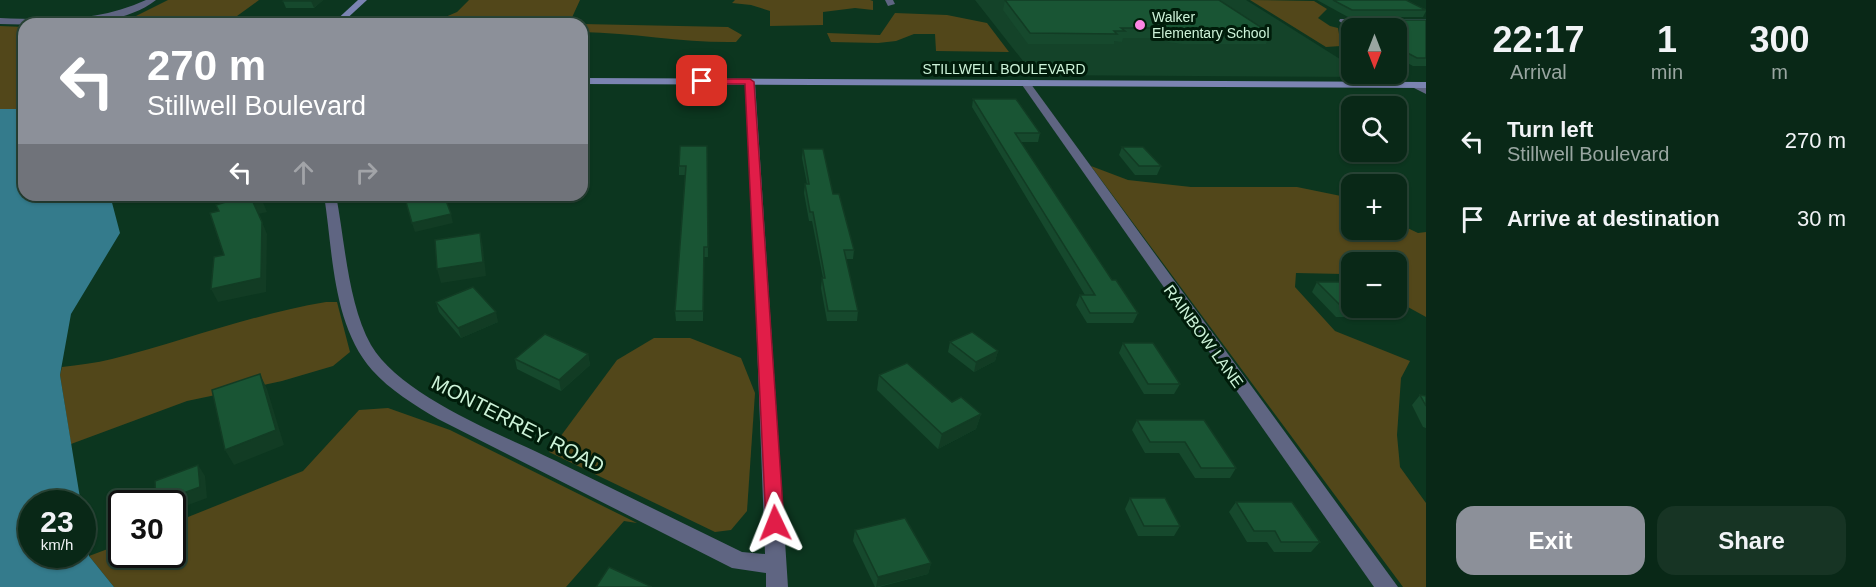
<!DOCTYPE html>
<html lang="en">
<head>
<meta charset="utf-8">
<style>
  :root { --surface:#092817; --page:#173424; --text:#f1f3f6; --muted:#99a6a1; --line:#294436; --accent:#8c9099 }
  body { margin:0; font-family:Helvetica,sans-serif; background:var(--page); color:var(--text); height:100vh; display:flex; flex-direction:column; font-size:22px; white-space:nowrap }
  * { box-sizing:border-box; margin:0 }
  p { font-size:20px; color:var(--muted) }
  .icon { flex:none; width:33px; height:33px; fill:none; stroke:currentColor; stroke-width:2; stroke-linecap:round; stroke-linejoin:round }
  .map { position:relative; flex:1; overflow:hidden }
  .side { display:flex; flex-direction:column; background:var(--surface); width:450px }
  .side>* { flex:none }
  .banner { position:absolute; left:18px; top:18px; width:570px; height:183px; border-radius:18px; box-shadow:0 2px 4px #0004,0 0 0 2px var(--line); background:#8c9099; color:#fff; overflow:hidden }
  .needle { width:39px; rotate:180deg }
  .fabs { position:absolute; left:1341px; top:18px; display:grid; gap:12px }
  .fabs a { display:grid; place-items:center; width:66px; height:66px; border-radius:12px; background:var(--surface); box-shadow:0 2px 4px #0004,0 0 0 2px var(--line); font-size:30px }
  .speed { position:absolute; left:18px; top:490px; display:flex; gap:12px; font-size:30px; font-weight:700; text-align:center }
  .speed>* { display:grid; place-content:center; width:78px; height:78px; border-radius:50%; background:var(--surface); box-shadow:0 2px 4px #0004,0 0 0 2px var(--line); line-height:1 }
  .speed small { font-size:15px; font-weight:400 }
  .speed .limit { border:3px solid #111; border-radius:9px; background:#fff; color:#111 }
  .pin { position:absolute; display:grid; place-items:center; width:51px; height:51px; color:#fff; margin:-26px; border-radius:12px; box-shadow:0 3px 9px #0006 }
  .me { position:absolute; width:66px; margin:-33px; rotate:358deg; stroke-linejoin:round; filter:drop-shadow(0 0 4px #0008) }
  .turn { display:flex; align-items:center; gap:21px; height:126px; padding:0 30px; font-size:27px }
  .turn .icon { width:78px; height:78px; stroke-width:2.5 }
  .turn b { display:block; font-size:42px; line-height:51px }
  .lanes { display:flex; align-items:center; height:57px; padding:0 30px; background:#0003; justify-content:center; gap:30px; direction:ltr }
  .lanes .off { opacity:.35 }
  .eta { display:flex; justify-content:space-evenly; align-items:center; height:102px; text-align:center }
  .eta b { font-size:36px; font-weight:800; line-height:42px }
  .primary-button { display:flex; gap:12px; margin-top:auto; padding:12px 30px }
  .primary-button a { flex:1; height:69px; border-radius:18px; background:var(--accent); color:#fff; font-size:24px; font-weight:800; line-height:69px; text-align:center }
  .primary-button a+a { background:var(--page); color:var(--text) }
  ul { padding:0; list-style:none }
  li { display:flex; align-items:center; gap:18px; height:78px; padding:0 30px }
  li div { flex:1 }
  li b { display:block; font-size:22px }
  li em { font-style:normal }
  main { display:flex; flex:1; min-height:0 }
  .map>svg:first-child { display:block }
  .built { fill:#144329 }
  .green { fill:#52471a }
  .water { fill:#347b8c }
  .lines { fill:none; stroke-linecap:round; stroke-linejoin:round }
  .street { fill:#5f6582; fill-rule:evenodd }
  .secondary { fill:#7b84b2; fill-rule:evenodd }
  .wall { fill:#16492d }
  .shaded-wall { fill:#123c24 }
  .building { fill:#195534; stroke:#123c24; stroke-width:1.5 }
  .route { fill:#e11d48; stroke:#92132f; stroke-width:1.5 }
  .poi-dot { fill:#fc86e4; stroke:#001c0a; stroke-width:2 }
  .labels { text-anchor:middle; stroke-width:6; stroke-linejoin:round; paint-order:stroke }
  .far-poi-label { font-size:14px; fill:#cdf3d9; stroke:#001c0a; text-anchor:start }
  .far-street-label { font-size:14px; fill:#cdf3d9; stroke:#001c0a }
  .street-label { font-size:16px; fill:#cdf3d9; stroke:#001c0a }
  .near-street-label { font-size:20px; fill:#cdf3d9; stroke:#001c0a }
</style>
</head>
<body>
<main>
<div class="map">
<svg width="1426" height="587" viewBox="0 0 1426 587">
  <rect width="100%" height="100%" fill="#0c361f"/>
  <path class="built" d="M975 0H1246L1351 66 1352 74H1364L1369 77 1034 75Z"/>
  <g class="green">
    <path d="M168 0H259L226 24H103L122 23Z"/>
    <path d="M469 0H580L569 24H429L457 12Z"/>
    <path d="M735 0H870L873 1V10L855 8 823 12V25L770 26V11L751 5 732 3Z"/>
    <path d="M1250 0 1314 1 1327 9 1318 18 1330 26 1338 28 1341 46 1326 47Z"/>
    <path d="M895 13 947 15 987 23 1009 52 936 51 935 34H914L896 41 878 43 831 42 827 33 880 35Z"/>
    <path d="M582 24 728 27 742 35 736 42C685 43 634 33 582 32Z"/>
    <path d="M0 26 24 27V109H0Z"/>
    <path d="M1091 166 1128 180 1191 187H1297L1341 196 1351 201 1352 230H1396L1397 223 1418 233 1426 232V317L1397 301 1396 262H1352L1351 278 1343 274 1296 273 1295 287 1335 331 1410 361 1401 378 1397 435 1400 467 1426 503V587H1403Z"/>
    <path d="M326 302H337L350 352 333 366 282 381 187 401 71 444 60 375 62 367C78 365 96 363 112 359 184 341 253 314 326 302Z"/>
    <path d="M654 338H690L741 358 755 393 747 511 731 530 715 532 549 452 617 360Z"/>
    <path d="M388 408 450 430 637 523 624 521 566 587H114L89 556 121 544 122 555H172L173 523 303 471 359 410Z"/>
  </g>
  <path class="water" d="M0 109H24V195H110L120 233 71 314 60 375 81 504H32V555H82L83 513 89 556 114 587H0Z"/>
  <g class="lines">
    <g class="street">
      <path d="M146 0H156C118 30 46 25 0 24V18C50 20 99 22 146 0Z"/>
      <path d="M885 0H893L895 4 888 6Z"/>
      <path d="M1340 19H1426V25L1343 24 1339 21Z"/>
      <path d="M747 80 755 82 788 587H766V573L732 568 438 419C414 405 390 390 372 370 332 324 333 252 324 195H336C345 242 348 304 371 345 402 398 508 437 562 464 622 493 682 523 742 552L765 554Z"/>
      <path d="M1022 80H1028L1398 587H1374L1020 82Z"/>
      <path d="M1412 83H1420L1426 87V94L1412 87Z"/>
    </g>
    <g class="secondary">
      <path d="M358 0H367L341 24H332Z"/>
      <path d="M582 78 1426 82V88L582 84Z"/>
    </g>
  </g>
  <g class="wall">
    <path d="M284 0H323L314 8H286L283 1Z"/>
    <path d="M1005 0H1219L1270 33 1266 44H1182L1168 42 1164 38H1123L1122 42 1114 41V44H1028L1003 10Z"/>
    <path d="M1317 0H1406L1426 10V11L1423 17H1348Z"/>
    <path d="M1370 20H1426V66H1413L1396 57V28H1360V27H1368H1367Z"/>
    <path d="M973 99 1040 133 1038 142H1021L1112 280 1138 313 1133 323H1087L1076 305 1080 295H1085L972 107Z"/>
    <path d="M707 146 708 257H704L703 321H676L675 311 685 175H679V166Z"/>
    <path d="M1122 147 1161 166 1157 175H1135L1119 155Z"/>
    <path d="M803 149 833 194 854 250 853 259H846L858 311 857 321H827L821 288 822 278H823L812 221H809L804 193 805 184H807L802 158Z"/>
    <path d="M1317 282 1352 288V308H1370L1364 317H1336L1312 292Z"/>
    <path d="M436 302 498 322 461 338 439 312Z"/>
    <path d="M950 342 998 351 995 361 974 372 948 352Z"/>
    <path d="M1123 343 1180 384 1174 394H1144L1119 353Z"/>
    <path d="M588 354 590 365 561 391 517 369 515 359Z"/>
    <path d="M879 375 952 402 981 414 976 429 938 449 877 390Z"/>
    <path d="M1420 395 1426 396V428L1423 427 1412 405Z"/>
    <path d="M1137 420H1204L1236 468 1230 478H1195L1179 453H1145L1132 430Z"/>
    <path d="M1130 498 1180 526 1174 536H1138L1125 509Z"/>
    <path d="M1236 502 1320 542 1311 552H1274L1267 542H1247L1229 512Z"/>
    <path d="M855 530 931 563 928 574 879 587H875L853 541Z"/>
  </g>
  <g class="shaded-wall">
    <path d="M313 0H323L314 8 311 1Z"/>
    <path d="M262 200 267 212 258 214 253 202Z"/>
    <path d="M451 214 453 223 415 232 412 223Z"/>
    <path d="M262 222 267 234 266 292 218 302 211 289Z"/>
    <path d="M480 233 483 247 486 276 441 283 437 269Z"/>
    <path d="M496 312 498 322 461 338 458 328Z"/>
    <path d="M998 351 995 361 974 372 976 362Z"/>
    <path d="M588 354 590 365 561 391 559 380Z"/>
    <path d="M260 374 267 389 284 445 234 465 225 450Z"/>
    <path d="M981 414 976 429 938 449 942 434Z"/>
    <path d="M198 465 205 476 207 498 172 511V504H157Z"/>
    <path d="M931 563 928 574 876 587 878 577Z"/>
  </g>
  <g class="building">
    <path d="M284 0H313L311 1H283Z"/>
    <path d="M1005 0H1219L1270 33H1186L1172 31 1167 28H1121L1125 31H1114L1117 34 1030 33Z"/>
    <path d="M1333 0H1406L1426 10H1352Z"/>
    <path d="M1370 20H1426V58H1417L1396 47V28H1363L1360 27H1385Z"/>
    <path d="M973 99H1016L1040 133H1015L1112 280H1116L1138 313H1090L1080 295H1095Z"/>
    <path d="M680 146H707L708 247H704L703 311H675L686 166H679Z"/>
    <path d="M1122 147H1143L1161 166H1139Z"/>
    <path d="M803 149H823L833 194H839L854 250H844L858 311H828L822 278H825L813 212H810L805 184H809Z"/>
    <path d="M227 195H260L262 200 253 202 262 222 261 278 211 289 214 257 224 255 210 213 219 211 216 205 229 201Z"/>
    <path d="M404 195H444L451 214 412 223Z"/>
    <path d="M480 233 483 262 437 269 435 240Z"/>
    <path d="M1317 282H1345L1352 288V307H1342Z"/>
    <path d="M473 287 496 312 458 328 436 302Z"/>
    <path d="M972 332 998 351 976 362 950 342Z"/>
    <path d="M545 334 588 354 559 380 515 359Z"/>
    <path d="M1123 343H1153L1180 384H1148Z"/>
    <path d="M907 363 952 402 961 397 981 414 942 434 879 375Z"/>
    <path d="M260 374 276 430 225 450 212 390Z"/>
    <path d="M1420 395 1426 396V406Z"/>
    <path d="M1137 420H1204L1236 468H1201L1185 442H1150Z"/>
    <path d="M198 465 200 487 156 503 155 481Z"/>
    <path d="M1130 498H1165L1180 526H1144Z"/>
    <path d="M1236 502H1292L1320 542H1281L1275 531H1254Z"/>
    <path d="M905 518 931 563 878 577 855 530Z"/>
    <path d="M609 567 652 587H596Z"/>
  </g>
  <path class="route" d="M750 79 754 82 784 523 782 529 775 531 768 529 766 523 745 84H702L697 81 702 79Z"/>
  <circle class="poi-dot" cx="1140" cy="25" r="6"/>
  <g class="labels">
    <g class="far-poi-label">
      <text x="1152" y="22">Walker<tspan x="1152" dy="16">Elementary School</tspan></text>
    </g>
    <g class="far-street-label">
      <text x="1004" y="74">STILLWELL BOULEVARD</text>
    </g>
    <g class="street-label">
      <text transform="translate(1204 336) rotate(54)" y="6">RAINBOW LANE</text>
    </g>
    <g class="near-street-label">
      <text transform="translate(518 424) rotate(27)" y="7">MONTERREY ROAD</text>
    </g>
  </g>
</svg>
<div class="fabs">
<a><svg class="needle" viewBox="-14 -14 28 28"><path d="M0-13l5 13h-10z" fill="#e53935"/><path d="M0 13l5-13h-10z" fill="#99a6a1"/></svg></a>
<a><svg class="icon" aria-label="search" viewBox="0 0 24 24"><circle cx="10" cy="10" r="6"/><path d="M15 15l6 6"/></svg></a>
<a>+</a>
<a>−</a>
</div>
<div class="speed"><div>23<small>km/h</small></div><div class="limit">30</div></div>
<div class="pin" style="left:702px;top:81px;background:#d93025"><svg class="icon" aria-label="arrive" viewBox="0 0 24 24"><path d="M6 21V4h12l-3 4 3 4H6"/></svg></div>
<svg class="me" style="left:775px;top:523px" viewBox="-20 -20 40 40"><path d="M0-17L14 15 0 8-14 15z" fill="#e11d48" stroke="#fff" stroke-width="4"/></svg>
<div class="banner">
<div class="turn"><svg class="icon" aria-label="left" viewBox="0 0 24 24"><path d="M17 20v-9H6M10 6l-5 5 5 5"/></svg><div><b>270 m</b>Stillwell Boulevard</div></div>
<div class="lanes"><svg class="icon" aria-label="left" viewBox="0 0 24 24"><path d="M17 20v-9H6M10 6l-5 5 5 5"/></svg><svg class="icon off" aria-label="ahead" viewBox="0 0 24 24"><path d="M12 20V5M6 11l6-6 6 6"/></svg><svg class="icon off" aria-label="right" viewBox="0 0 24 24"><path d="M7 20v-9h11M14 6l5 5-5 5"/></svg></div>
</div>
</div>
<section class="side">
<div class="eta">
<div><b>22:17</b><p>Arrival</p></div>
<div><b>1</b><p>min</p></div>
<div><b>300</b><p>m</p></div>
</div>
<ul>
<li><svg class="icon" aria-label="left" viewBox="0 0 24 24"><path d="M17 20v-9H6M10 6l-5 5 5 5"/></svg><div><b>Turn left</b><p>Stillwell Boulevard</p></div><em>270 m</em></li>
<li><svg class="icon" aria-label="arrive" viewBox="0 0 24 24"><path d="M6 21V4h12l-3 4 3 4H6"/></svg><div><b>Arrive at destination</b></div><em>30 m</em></li>
</ul>
<div class="primary-button"><a>Exit</a><a>Share</a></div>
</section>
</main>
</body>
</html>
